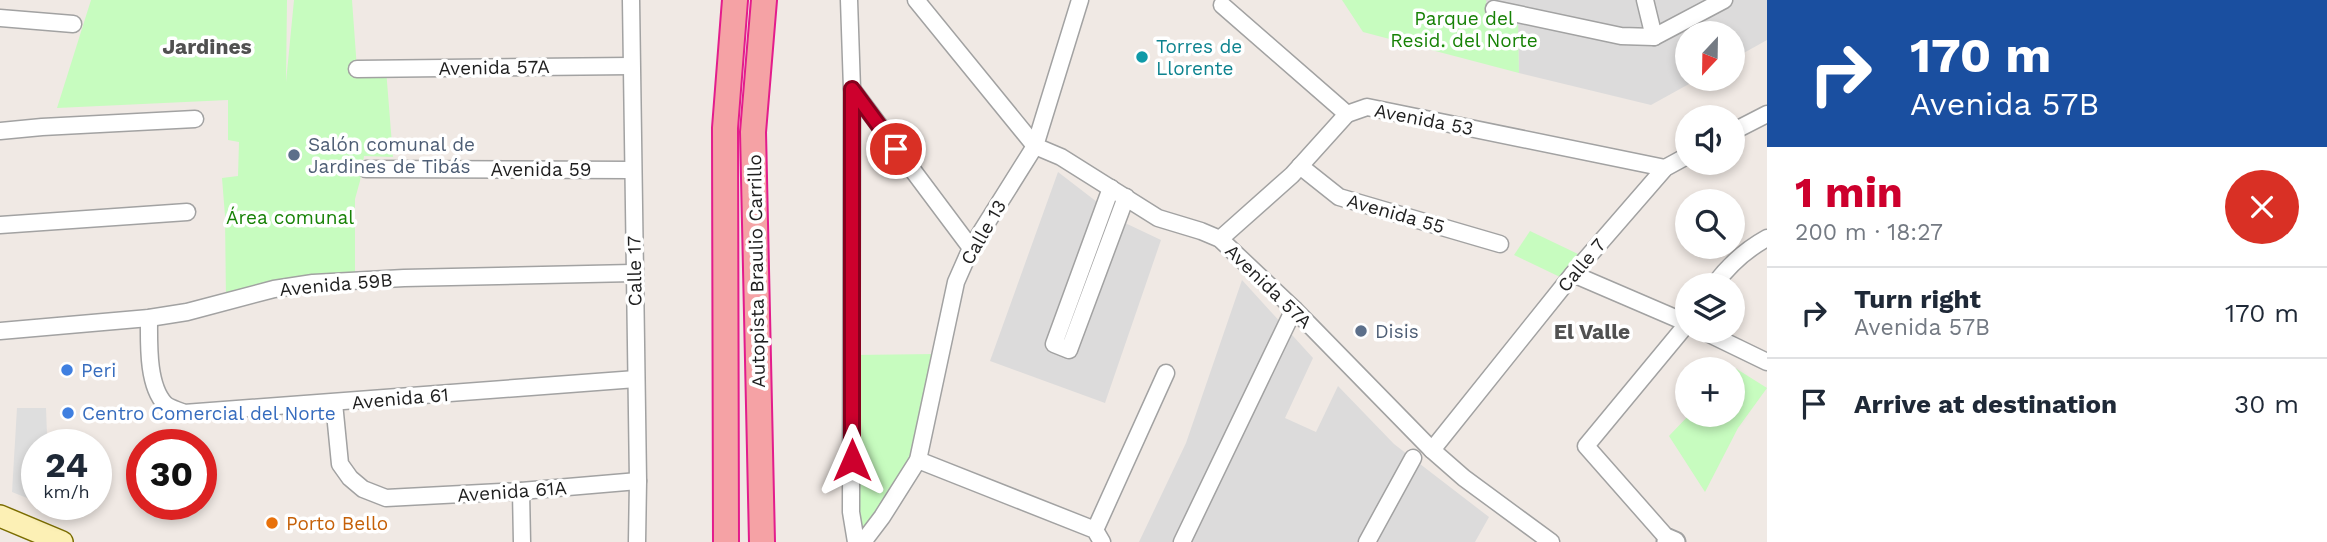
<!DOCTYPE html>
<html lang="en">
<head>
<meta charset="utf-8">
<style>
  :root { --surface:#fff; --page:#f2f2f3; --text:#1f2937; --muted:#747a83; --line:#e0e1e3; --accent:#cd002d }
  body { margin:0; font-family:"Work Sans",sans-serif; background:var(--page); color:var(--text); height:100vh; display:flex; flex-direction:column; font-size:26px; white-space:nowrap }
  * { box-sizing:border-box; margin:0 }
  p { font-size:23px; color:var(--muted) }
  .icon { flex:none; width:38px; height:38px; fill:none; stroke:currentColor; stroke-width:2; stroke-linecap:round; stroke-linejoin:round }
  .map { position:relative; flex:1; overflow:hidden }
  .drawer { display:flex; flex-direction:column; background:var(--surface); width:560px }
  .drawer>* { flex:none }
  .guide { background:#1a4fa0; color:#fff; overflow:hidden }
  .needle { width:46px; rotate:202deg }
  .fabs { position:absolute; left:1675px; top:21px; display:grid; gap:14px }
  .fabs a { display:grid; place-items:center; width:70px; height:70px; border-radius:50%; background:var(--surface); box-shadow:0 4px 10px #0003; font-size:35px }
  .speed { position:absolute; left:21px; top:429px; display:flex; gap:14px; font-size:35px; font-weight:700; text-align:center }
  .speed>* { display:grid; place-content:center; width:91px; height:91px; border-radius:50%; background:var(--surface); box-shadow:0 4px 10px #0003; line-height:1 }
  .speed small { font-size:18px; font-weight:400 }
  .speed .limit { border:10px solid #d22; background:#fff; color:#111 }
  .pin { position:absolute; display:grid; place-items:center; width:60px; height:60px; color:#fff; margin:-30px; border:4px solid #fff; border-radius:50%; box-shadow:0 2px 7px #0007 }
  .me { position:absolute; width:77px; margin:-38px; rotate:0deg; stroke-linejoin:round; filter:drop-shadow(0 0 5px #0008) }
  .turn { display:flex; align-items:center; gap:24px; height:147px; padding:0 28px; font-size:32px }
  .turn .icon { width:91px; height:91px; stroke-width:2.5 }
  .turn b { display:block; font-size:49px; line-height:60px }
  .round { display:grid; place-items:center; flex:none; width:74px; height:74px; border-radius:37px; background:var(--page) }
  .headline { display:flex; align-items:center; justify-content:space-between; height:119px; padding:0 28px }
  h1 { font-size:42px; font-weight:700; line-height:52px; color:var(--accent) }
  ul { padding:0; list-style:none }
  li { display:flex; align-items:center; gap:21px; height:91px; padding:0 28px; border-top:2px solid var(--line) }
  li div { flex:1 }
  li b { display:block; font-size:26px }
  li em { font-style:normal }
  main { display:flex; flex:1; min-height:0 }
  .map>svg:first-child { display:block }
  .residential { fill:#dcdbdb }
  .park { fill:#c7fcbf }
  .parking { fill:#dedede }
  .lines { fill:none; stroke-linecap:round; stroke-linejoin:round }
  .minor-casing { stroke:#a2a2a2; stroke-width:19 }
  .tertiary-casing { stroke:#a2a2a2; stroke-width:23 }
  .secondary-casing { stroke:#7b6d00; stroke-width:24 }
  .trunk-casing { stroke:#e31c8c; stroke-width:28 }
  .minor { stroke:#fff; stroke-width:16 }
  .tertiary { stroke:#fff; stroke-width:19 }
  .secondary { stroke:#fcf0b5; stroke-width:21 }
  .trunk { stroke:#f5a2a5; stroke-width:24 }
  .route-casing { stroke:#85001d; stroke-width:18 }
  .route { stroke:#cd002d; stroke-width:12 }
  .culture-dot { fill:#0f9aa8; stroke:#fff; stroke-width:2.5 }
  .service-dot { fill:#5c6f8a; stroke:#fff; stroke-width:2.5 }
  .shop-dot { fill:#3f7fe0; stroke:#fff; stroke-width:2.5 }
  .food-dot { fill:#e8710a; stroke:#fff; stroke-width:2.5 }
  .labels { text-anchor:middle; stroke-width:7; stroke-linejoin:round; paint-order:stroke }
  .park-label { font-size:19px; fill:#178206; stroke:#fff }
  .culture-label { font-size:19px; fill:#0d838f; stroke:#fff; text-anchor:start }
  .street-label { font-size:19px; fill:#1e1e1e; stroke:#fff }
  .service-label { font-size:19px; fill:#4e5e75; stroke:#fff; text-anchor:start }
  .shop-label { font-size:19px; fill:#366cbe; stroke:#fff; text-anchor:start }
  .food-label { font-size:19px; fill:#c56008; stroke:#fff; text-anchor:start }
  .neighbourhood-label { font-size:21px; font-weight:bold; fill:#515151; stroke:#fff }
</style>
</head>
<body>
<main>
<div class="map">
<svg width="1767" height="542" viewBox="0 0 1767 542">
  <rect width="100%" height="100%" fill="#f0e9e4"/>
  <g class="residential">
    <path d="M1486 0H1767V40L1733 59 1732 33H1687V79H1698L1651 105 1519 73 1518 25 1493 18 1487 10Z"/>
    <path d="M1058 172 1123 222 1161 240 1105 403 990 361Z"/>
    <path d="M1242 280 1313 358 1285 418 1316 432 1338 386 1394 444 1489 517 1475 542H1139L1186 443Z"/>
  </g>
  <g class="park">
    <path d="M91 0H287L286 82 294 0H352L357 69H386L393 157 364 156 360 181 355 199V280L226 301 225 216 222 178 238 176 239 142 228 140V100L57 108Z"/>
    <path d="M1342 0H1486C1488 19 1501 21 1518 25L1519 73 1363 32Z"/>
    <path d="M1530 231 1578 254 1560 277 1514 255Z"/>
    <path d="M936 354 914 459 860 539 852 355Z"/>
    <path d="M1732 366 1767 388 1738 428 1705 492 1669 436 1689 415H1732V369H1729Z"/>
  </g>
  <path class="parking" d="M17 408H46L47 435 65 437 63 444H37V502L12 492Z"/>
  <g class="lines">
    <defs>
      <g id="minor">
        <path d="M631 0 638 481 637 542"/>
        <path d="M849 0 852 89 851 512 856 542"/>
        <path d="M916 0 1035 146 1061 157 1158 218 1201 231 1220 239 1294 309 1432 450 1464 478 1551 542"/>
        <path d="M1645 0 1654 37"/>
        <path d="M1222 5 1347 114 1367 107 1665 168"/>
        <path d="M1494 9 1621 36 1654 37 1724 0"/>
        <path d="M0 18 73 24"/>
        <path d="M357 69 631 66"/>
        <path d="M852 89 971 248"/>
        <path d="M0 131 42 127 195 119"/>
        <path d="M1732 132 1767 114"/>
        <path d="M1300 166 1339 197 1500 244"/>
        <path d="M366 169 632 170"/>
        <path d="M1111 188 1054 344 1069 350 1126 197"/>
        <path d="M0 225 187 212"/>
        <path d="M1220 239 1292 175 1347 114"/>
        <path d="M1573 274 1687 323"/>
        <path d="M1714 285C1729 265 1745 250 1767 238"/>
        <path d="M149 318C149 342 147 385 165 404 169 408 178 410 184 413L636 379"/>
        <path d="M0 331 149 318 187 312 274 289 313 283 404 278 633 273"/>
        <path d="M1703 331 1767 362"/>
        <path d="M334 403 340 464 350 478 363 489 386 498 521 491 638 481"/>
        <path d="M1432 450 1573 274 1665 168 1687 156"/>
        <path d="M918 460 1095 530 1102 542"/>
        <path d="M521 491 522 542"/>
        <path d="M1095 530 1166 373"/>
        <path d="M1668 539 1586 446 1687 324"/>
        <path d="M863 542 882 517 918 460 956 282 971 248 1035 146 1080 0"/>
        <path d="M1182 542 1294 309"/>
        <path d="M1367 542 1413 458"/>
      </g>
      <path id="tertiary" d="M1667 542 1668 539 1675 542"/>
      <path id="secondary" d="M0 516 62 542"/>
      <g id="trunk">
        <path d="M726 542 725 128 735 0"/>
        <path d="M762 542 753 132 764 0"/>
      </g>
    </defs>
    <use href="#minor" class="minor-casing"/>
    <use href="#tertiary" class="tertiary-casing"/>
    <use href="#secondary" class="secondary-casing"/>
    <use href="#trunk" class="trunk-casing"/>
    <use href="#minor" class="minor"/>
    <use href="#tertiary" class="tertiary"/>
    <use href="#secondary" class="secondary"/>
    <use href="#trunk" class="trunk"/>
  </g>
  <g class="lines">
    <defs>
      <path id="route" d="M852 460V89L896 149"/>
    </defs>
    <use href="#route" class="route-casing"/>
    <use href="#route" class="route"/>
  </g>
  <circle class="culture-dot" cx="1142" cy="57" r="7"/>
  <g class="service-dot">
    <circle cx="294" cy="155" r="7"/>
    <circle cx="1361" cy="331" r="7"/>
  </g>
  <g class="shop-dot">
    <circle cx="67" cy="370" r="7"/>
    <circle cx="68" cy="413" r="7"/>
  </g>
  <circle class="food-dot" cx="272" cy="523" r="7"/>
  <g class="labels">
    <g class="park-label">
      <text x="1464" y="25">Parque del<tspan x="1464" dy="22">Resid. del Norte</tspan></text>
      <text x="290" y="224">Área comunal</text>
    </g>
    <g class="culture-label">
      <text x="1156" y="53">Torres de<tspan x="1156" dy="22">Llorente</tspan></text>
    </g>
    <g class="street-label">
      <text transform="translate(494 67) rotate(-1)" y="7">Avenida 57A</text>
      <text transform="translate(1424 119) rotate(11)" y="7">Avenida 53</text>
      <text x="541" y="176">Avenida 59</text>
      <text transform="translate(1396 213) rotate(16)" y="7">Avenida 55</text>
      <text transform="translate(983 232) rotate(-60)" y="7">Calle 13</text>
      <text transform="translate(1581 265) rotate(-50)" y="7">Calle 7</text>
      <text transform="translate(634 271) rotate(-91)" y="7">Calle 17</text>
      <text transform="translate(756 271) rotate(-91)" y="7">Autopista Braulio Carrillo</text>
      <text transform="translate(336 284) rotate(-5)" y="7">Avenida 59B</text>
      <text transform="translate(1269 286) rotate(44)" y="7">Avenida 57A</text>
      <text transform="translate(400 398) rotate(-5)" y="7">Avenida 61</text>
      <text transform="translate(512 491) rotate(-4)" y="7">Avenida 61A</text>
    </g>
    <g class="service-label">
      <text x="308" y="151">Salón comunal de<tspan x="308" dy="22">Jardines de Tibás</tspan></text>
      <text x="1375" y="338">Disis</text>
    </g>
    <g class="shop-label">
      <text x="81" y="377">Peri</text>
      <text x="82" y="420">Centro Comercial del Norte</text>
    </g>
    <g class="food-label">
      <text x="286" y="530">Porto Bello</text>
    </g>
    <g class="neighbourhood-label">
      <text x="207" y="54">Jardines</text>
      <text x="1592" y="339">El Valle</text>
    </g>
  </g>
</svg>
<div class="fabs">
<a><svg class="needle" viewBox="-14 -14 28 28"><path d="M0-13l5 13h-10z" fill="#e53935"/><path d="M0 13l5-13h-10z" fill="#747a83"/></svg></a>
<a><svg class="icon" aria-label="sound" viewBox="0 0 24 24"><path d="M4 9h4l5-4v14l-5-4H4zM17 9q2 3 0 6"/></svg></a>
<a><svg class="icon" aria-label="search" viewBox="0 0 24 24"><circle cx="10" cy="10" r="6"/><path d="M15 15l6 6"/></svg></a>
<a><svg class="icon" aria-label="layers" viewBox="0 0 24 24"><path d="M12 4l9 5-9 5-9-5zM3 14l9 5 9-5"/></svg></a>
<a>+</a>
</div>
<div class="speed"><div>24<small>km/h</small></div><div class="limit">30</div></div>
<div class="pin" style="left:896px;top:149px;background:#d93025"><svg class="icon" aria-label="arrive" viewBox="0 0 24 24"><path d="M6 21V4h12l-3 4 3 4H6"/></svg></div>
<svg class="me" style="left:852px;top:460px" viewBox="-20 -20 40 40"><path d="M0-17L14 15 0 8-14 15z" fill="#cd002d" stroke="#fff" stroke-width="4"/></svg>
</div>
<section class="drawer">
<div class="guide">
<div class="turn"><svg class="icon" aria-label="right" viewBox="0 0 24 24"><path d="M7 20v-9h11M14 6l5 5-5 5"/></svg><div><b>170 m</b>Avenida 57B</div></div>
</div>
<div class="headline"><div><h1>1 min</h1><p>200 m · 18:27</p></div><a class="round" style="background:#d93025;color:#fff"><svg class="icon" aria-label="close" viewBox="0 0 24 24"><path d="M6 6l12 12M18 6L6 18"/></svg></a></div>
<ul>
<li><svg class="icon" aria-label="right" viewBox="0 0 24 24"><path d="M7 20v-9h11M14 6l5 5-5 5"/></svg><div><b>Turn right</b><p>Avenida 57B</p></div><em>170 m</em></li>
<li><svg class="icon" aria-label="arrive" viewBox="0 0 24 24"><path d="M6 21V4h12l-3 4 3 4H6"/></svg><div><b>Arrive at destination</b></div><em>30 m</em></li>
</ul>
</section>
</main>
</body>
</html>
